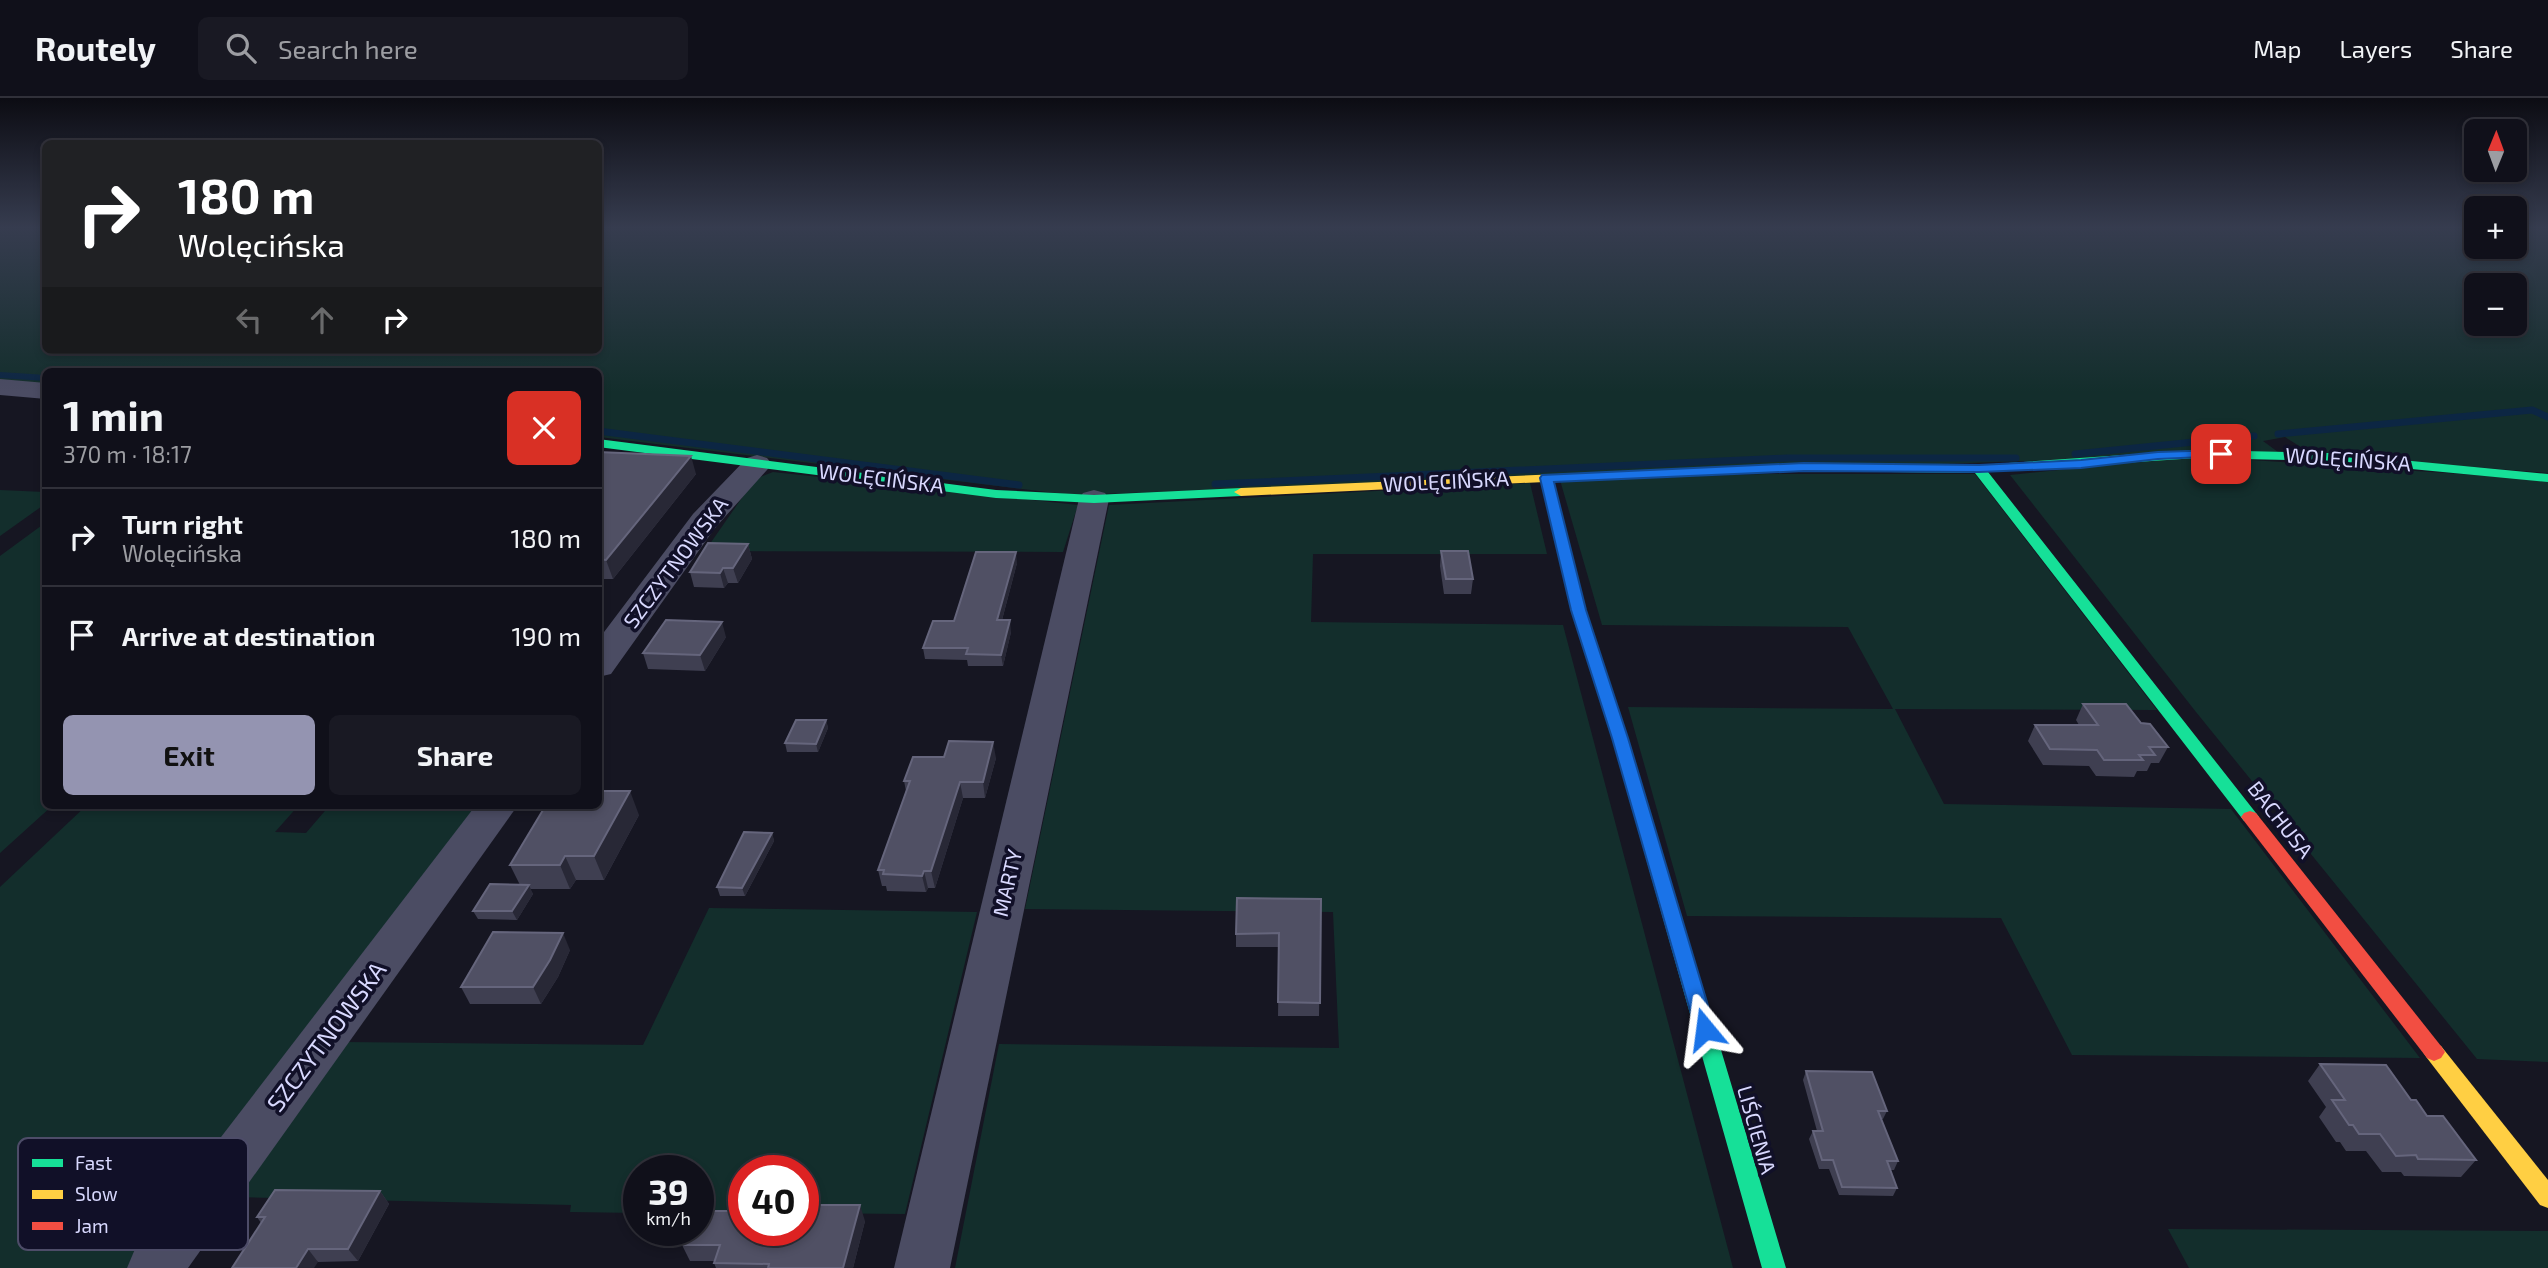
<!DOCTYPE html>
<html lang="en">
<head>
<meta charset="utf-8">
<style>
  :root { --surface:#10101a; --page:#191923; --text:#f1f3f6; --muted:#9c9da2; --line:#303039; --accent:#9494b1 }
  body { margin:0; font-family:"Exo 2",sans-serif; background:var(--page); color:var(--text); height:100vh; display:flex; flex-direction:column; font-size:26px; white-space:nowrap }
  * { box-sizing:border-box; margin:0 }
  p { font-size:23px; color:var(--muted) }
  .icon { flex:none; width:38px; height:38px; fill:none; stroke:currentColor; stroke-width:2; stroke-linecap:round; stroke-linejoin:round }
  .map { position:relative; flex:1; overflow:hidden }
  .side { position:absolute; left:42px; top:270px; width:560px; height:441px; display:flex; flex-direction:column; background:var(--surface); border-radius:10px; box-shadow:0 4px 10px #0003,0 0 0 2px var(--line) }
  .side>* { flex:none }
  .banner { position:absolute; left:42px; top:42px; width:560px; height:214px; border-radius:10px; box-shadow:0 4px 10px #0003,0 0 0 2px var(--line); background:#202124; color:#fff; overflow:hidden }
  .needle { width:46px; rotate:1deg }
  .tools { position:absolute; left:2464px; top:21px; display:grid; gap:14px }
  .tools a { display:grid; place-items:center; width:63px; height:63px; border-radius:10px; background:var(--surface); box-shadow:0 4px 10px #0003,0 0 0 2px var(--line); font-size:35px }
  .speed { position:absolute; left:623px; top:1057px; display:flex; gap:14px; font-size:35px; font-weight:700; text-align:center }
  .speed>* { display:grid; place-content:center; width:91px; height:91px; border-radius:50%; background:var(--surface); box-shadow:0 4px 10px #0003,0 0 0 2px var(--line); line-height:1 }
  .speed small { font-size:18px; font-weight:400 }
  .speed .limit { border:10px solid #d22; background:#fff; color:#111 }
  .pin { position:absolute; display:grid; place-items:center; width:60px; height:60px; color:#fff; margin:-30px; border-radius:14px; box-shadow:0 4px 10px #0006 }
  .me { position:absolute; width:77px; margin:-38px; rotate:344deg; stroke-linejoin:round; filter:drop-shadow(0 0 5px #0008) }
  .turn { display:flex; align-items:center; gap:24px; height:147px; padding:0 21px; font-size:32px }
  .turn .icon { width:91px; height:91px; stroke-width:2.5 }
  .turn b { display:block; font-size:49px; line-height:60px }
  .lanes { display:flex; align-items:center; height:66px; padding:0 21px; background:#0003; justify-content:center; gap:35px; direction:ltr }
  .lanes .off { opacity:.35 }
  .round { display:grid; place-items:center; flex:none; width:74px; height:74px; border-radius:10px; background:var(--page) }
  .head { display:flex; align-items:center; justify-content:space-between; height:119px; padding:0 21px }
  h1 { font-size:42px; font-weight:700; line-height:52px }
  .button { display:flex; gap:14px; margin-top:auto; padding:14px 21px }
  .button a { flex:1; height:80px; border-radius:10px; background:var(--accent); color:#111; font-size:28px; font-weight:700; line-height:80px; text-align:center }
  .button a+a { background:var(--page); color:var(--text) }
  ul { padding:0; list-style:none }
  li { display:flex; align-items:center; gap:21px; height:98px; padding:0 21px; border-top:2px solid var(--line) }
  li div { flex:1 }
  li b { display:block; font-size:26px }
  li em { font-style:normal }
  header { display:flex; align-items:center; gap:42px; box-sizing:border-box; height:98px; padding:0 35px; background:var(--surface); border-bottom:2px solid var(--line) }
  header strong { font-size:33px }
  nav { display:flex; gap:38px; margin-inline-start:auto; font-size:24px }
  .search { width:490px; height:63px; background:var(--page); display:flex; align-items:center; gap:18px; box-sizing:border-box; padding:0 24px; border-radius:10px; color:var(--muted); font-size:26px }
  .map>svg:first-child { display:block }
  .green { fill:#132e2c; fill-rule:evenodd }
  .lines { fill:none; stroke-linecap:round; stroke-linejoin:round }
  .stream-far1 { stroke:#0c2643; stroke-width:6 }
  .stream { stroke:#0c2643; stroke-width:7 }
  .street { fill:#4b4c63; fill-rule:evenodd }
  .fast { fill:#16e098; fill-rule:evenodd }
  .slow { fill:#ffcf43; fill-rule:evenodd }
  .jam { fill:#f24e42; fill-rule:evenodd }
  .wall { fill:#3f3f51 }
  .shaded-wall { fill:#282836 }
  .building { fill:#505064; stroke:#65657c; stroke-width:2 }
  .route { fill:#1a73e8; stroke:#114b97; stroke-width:2 }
  .labels { text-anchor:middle; stroke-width:7; stroke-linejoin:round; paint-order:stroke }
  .street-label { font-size:21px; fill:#d8d8fe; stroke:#111028 }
  .near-street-label { font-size:24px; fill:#d8d8fe; stroke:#111028 }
  .key { fill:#111028; stroke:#4d4c68; stroke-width:2 }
  .key-label { font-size:19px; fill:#d8d8fe }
</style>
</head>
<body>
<header>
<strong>Routely</strong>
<div class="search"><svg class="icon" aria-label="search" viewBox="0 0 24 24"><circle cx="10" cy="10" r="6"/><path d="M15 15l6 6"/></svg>Search here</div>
<nav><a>Map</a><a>Layers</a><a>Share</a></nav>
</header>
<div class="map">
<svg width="2548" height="1170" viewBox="0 0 2548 1170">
  <rect width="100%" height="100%" fill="#161622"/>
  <g class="green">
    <path d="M0 130H45L46 252H598L599 130H2476V149H2515V130H2548V375L2312 356 2285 339 2263 343 2278 354 1072 397 599 339 598 273H46L45 289 0 285ZM2476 187H2515V226H2476Z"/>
    <path d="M2193 358 2548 382V964L2477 961 2196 614 2010 377Z"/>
    <path d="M773 374 1078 407 1063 454 705 453 755 381Z"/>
    <path d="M1766 376H1975L2157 612 1895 611 1944 706 2231 711 2420 960 2072 957 2001 820 1687 818 1628 609 1893 611 1848 529 1602 527 1560 382Z"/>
    <path d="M1530 385 1547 456H1313L1311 524 1563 527 1733 1170H955L999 946 1339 950 1333 814 1025 811 1109 407Z"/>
    <path d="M0 392 45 394V406L0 438Z"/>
    <path d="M45 425 46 707H53L0 755V458Z"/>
    <path d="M87 707H299L275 734 306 735 330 707H478L131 1170H0V789Z"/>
    <path d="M709 810 977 814 905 1116 803 1115V1073H744V1115H698V1073H639V1115L570 1114 571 1107 235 1099 345 944 643 947Z"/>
    <path d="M2168 1131 2548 1133V1170H2189Z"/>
  </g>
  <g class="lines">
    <path class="stream-far1" d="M0 277 46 280"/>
    <g class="stream">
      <path d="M598 333 1019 387"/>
      <path d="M2278 336 2532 312 2548 319"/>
      <path d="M2075 356 2254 338"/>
      <path d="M1215 386 1787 360H2016"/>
    </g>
    <g class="street">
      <path d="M0 281 46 285V301L0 297Z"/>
      <path d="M757 357 767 360 772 366 767 372 715 430 611 576 598 579V542L693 416 747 360Z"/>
      <path d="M1094 392 1105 395 1109 401 950 1170H894L1079 401 1083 395Z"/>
      <path d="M476 707H518L188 1170H127L135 1151Z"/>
    </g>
    <g class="fast">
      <path d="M598 341 996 392 1094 397 1241 390 1248 394 1241 398 1094 405 996 400 598 349Z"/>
      <path d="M2197 352 2328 355 2548 376V384L2328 363 2197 360 1988 374 2256 715 2259 719 2256 723H2244L1975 375 1804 373 1582 383 1576 379 1582 375 1804 365 1979 367Z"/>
      <path d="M1547 376 1553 380 1586 512 1628 640 1786 1170H1762L1612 640 1572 512 1541 380Z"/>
    </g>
    <g class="slow">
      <path d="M1582 375 1587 376V382L1241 398 1234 394 1241 390Z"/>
      <path d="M2434 945 2441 948 2548 1082V1110L2540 1107 2427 960 2423 954 2427 948Z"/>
    </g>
    <path class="jam" d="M2250 713 2256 715 2441 948 2445 954 2441 960 2434 963 2427 960 2244 723 2241 719 2244 715Z"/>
  </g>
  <g class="wall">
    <path d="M598 354 696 376 613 481H602L598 485Z"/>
    <path d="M748 446 752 461 738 485H728L724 490 694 489 690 474Z"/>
    <path d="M1441 453 1473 481 1471 496H1444L1440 468Z"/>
    <path d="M1017 465 1002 522 1011 534 1003 568H968L967 562 925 561 923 550 954 523Z"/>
    <path d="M726 539 705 573 648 571 643 555Z"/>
    <path d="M2083 606 2141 625 2168 649 2159 665H2151L2147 673H2137L2134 679 2096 678 2089 668 2043 667 2028 643 2035 627H2079L2076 622Z"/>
    <path d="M826 622 828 630 818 654H787L785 645Z"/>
    <path d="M996 660 985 700H963L935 790H928L926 794 887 793 886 788H882L878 772 906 693 904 683Z"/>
    <path d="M639 717 604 782H576L570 791H530L533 796 517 822 478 821 473 813 520 787 510 767Z"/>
    <path d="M772 735 774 743 745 798H720L717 789Z"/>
    <path d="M1321 801 1319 918H1278L1279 849H1236V836Z"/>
    <path d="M570 852 558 879 541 906H470L461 889Z"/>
    <path d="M2320 966 2411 1002 2476 1062 2461 1079 2404 1078 2401 1074H2382L2366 1053H2346L2340 1044H2336L2319 1019 2326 1009 2308 983Z"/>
    <path d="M1806 973 1887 1013 1883 1021H1881L1898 1063 1894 1072H1890L1897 1090 1893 1098 1839 1097 1829 1071H1819L1809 1041 1813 1033H1817L1803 982Z"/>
    <path d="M380 1093 389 1106 358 1163 318 1164 261 1125 257 1119Z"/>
    <path d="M865 1123 853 1170H716L714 1165 715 1163H690L682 1147Z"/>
  </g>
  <g class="shaded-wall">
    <path d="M691 358 696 376 613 481 606 462Z"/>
    <path d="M748 446 752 461 738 485 733 470Z"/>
    <path d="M1016 454 1017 465 999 533 997 522Z"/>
    <path d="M598 470 602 481 598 485Z"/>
    <path d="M723 470 728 485 724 490 720 475Z"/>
    <path d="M1010 522 1011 534 1003 568 1001 557Z"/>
    <path d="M722 524 726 539 705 573 700 557Z"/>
    <path d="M826 622 828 630 818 654 816 646Z"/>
    <path d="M993 644 996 660 985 700 983 684Z"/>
    <path d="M960 684 963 700 935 790 931 773Z"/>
    <path d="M630 693 639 717 604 782 594 758Z"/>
    <path d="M772 735 774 743 745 798 742 790Z"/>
    <path d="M565 758 576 782 570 791 560 767Z"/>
    <path d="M924 773 928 790 926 794 922 778Z"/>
    <path d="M529 787 533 796 517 822 512 813Z"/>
    <path d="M563 835 570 852 558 879 541 906 533 889Z"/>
    <path d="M380 1093 389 1106 358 1163 348 1151Z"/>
    <path d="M860 1107 865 1123 853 1170H843Z"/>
    <path d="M308 1151 318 1164 314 1170H296Z"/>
  </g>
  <g class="building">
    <path d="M598 354 691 358 606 462 598 461Z"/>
    <path d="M708 445 748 446 733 470H723L720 475 690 474Z"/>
    <path d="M1441 453H1468L1473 481H1446Z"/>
    <path d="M976 454H1016L997 522H1010L1001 557 966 556 968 550H923L933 523H954Z"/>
    <path d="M666 522 722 524 700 557 643 555Z"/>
    <path d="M2083 606H2126L2141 625 2150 626 2168 649H2149L2155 657H2139L2143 662H2104L2097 652 2050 651 2035 627H2098Z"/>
    <path d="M796 622H826L816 646 785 645Z"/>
    <path d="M949 643 993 644 983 684H960L931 773H924L922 778 883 776 884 772H878L910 683H904L913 659H944Z"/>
    <path d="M598 693H630L594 758H565L560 767H510L546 707H598Z"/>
    <path d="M744 734 772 735 742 790 717 789Z"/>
    <path d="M490 786 529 787 512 813H473Z"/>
    <path d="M1237 800 1321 801 1320 905 1278 904 1279 835 1236 836Z"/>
    <path d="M493 834 563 835 550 862 533 889H461Z"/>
    <path d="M2320 966 2386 967 2411 1002H2416L2427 1018H2443L2476 1062 2418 1061 2416 1057 2396 1058 2380 1036H2359L2353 1027H2349L2332 1002H2345Z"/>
    <path d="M1806 973 1872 974 1887 1013H1878L1898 1063H1887L1897 1090 1842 1089 1833 1062H1822L1813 1033H1823Z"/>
    <path d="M275 1092 380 1093 348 1151H308L296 1170H232L265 1119H257Z"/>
    <path d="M817 1107H860L843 1170H768L769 1166 714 1165 720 1147H682L687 1132H698V1114L700 1113H744V1132H803V1112H815Z"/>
  </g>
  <linearGradient id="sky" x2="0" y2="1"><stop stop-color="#0c0c13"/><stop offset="0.44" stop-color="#363c4f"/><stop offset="1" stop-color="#363c4f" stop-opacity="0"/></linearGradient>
  <rect width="2548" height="294" fill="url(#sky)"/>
  <path class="route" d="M2221 352 2226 353V358L2158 361 2081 370 1979 374 1804 373 1554 384 1586 512 1628 640 1715 931 1712 937 1705 940 1697 937 1612 640 1571 512 1540 380 1542 377 1804 365 1979 367 2081 362 2158 354Z"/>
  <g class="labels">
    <g class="street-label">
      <text transform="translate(2348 362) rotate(4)" y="7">WOLĘCIŃSKA</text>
      <text transform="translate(881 381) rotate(7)" y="7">WOLĘCIŃSKA</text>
      <text transform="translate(1446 384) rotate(-3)" y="7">WOLĘCIŃSKA</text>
      <text transform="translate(676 465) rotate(-53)" y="7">SZCZYTNOWSKA</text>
      <text transform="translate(2280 722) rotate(52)" y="7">BACHUSA</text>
      <text transform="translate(1008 785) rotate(-77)" y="7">MARTY</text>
      <text transform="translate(1756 1032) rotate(74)" y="7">LIŚCIENIA</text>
    </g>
    <g class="near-street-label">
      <text transform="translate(327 939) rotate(-53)" y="8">SZCZYTNOWSKA</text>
    </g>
  </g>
  <rect x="18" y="1040" width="230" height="112" rx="10" class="key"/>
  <rect x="32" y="1061" width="31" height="8" fill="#16e098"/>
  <rect x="32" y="1092" width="31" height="9" fill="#ffcf43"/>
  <rect x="32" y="1124" width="31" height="8" fill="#f24e42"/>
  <g class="key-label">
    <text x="75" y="1072">Fast</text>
    <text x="75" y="1103">Slow</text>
    <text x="75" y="1135">Jam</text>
  </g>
</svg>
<div class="tools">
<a><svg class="needle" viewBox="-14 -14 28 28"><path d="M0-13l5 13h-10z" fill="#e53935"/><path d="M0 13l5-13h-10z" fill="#9c9da2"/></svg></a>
<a>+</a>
<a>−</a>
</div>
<div class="speed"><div>39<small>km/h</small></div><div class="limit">40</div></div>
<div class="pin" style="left:2221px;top:356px;background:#d93025"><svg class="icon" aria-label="arrive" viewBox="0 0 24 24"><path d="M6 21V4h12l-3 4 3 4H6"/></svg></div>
<svg class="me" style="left:1705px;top:931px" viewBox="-20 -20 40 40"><path d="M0-17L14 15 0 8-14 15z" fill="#1a73e8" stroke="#fff" stroke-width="4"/></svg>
<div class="banner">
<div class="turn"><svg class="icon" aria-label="right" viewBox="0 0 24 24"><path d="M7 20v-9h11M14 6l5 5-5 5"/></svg><div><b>180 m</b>Wolęcińska</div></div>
<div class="lanes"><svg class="icon off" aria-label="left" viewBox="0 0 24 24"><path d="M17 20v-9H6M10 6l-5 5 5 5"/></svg><svg class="icon off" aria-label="ahead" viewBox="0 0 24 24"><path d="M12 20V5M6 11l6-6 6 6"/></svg><svg class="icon" aria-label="right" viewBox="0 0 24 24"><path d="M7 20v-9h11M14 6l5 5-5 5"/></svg></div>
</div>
<section class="side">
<div class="head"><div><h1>1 min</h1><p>370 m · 18:17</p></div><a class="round" style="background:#d93025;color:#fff"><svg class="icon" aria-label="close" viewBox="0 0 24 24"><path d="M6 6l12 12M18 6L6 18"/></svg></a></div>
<ul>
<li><svg class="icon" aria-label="right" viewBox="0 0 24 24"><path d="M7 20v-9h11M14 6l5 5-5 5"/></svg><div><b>Turn right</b><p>Wolęcińska</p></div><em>180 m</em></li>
<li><svg class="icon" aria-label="arrive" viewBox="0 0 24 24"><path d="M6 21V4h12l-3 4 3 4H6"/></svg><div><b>Arrive at destination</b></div><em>190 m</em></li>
</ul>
<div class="button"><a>Exit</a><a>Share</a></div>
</section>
</div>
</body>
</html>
